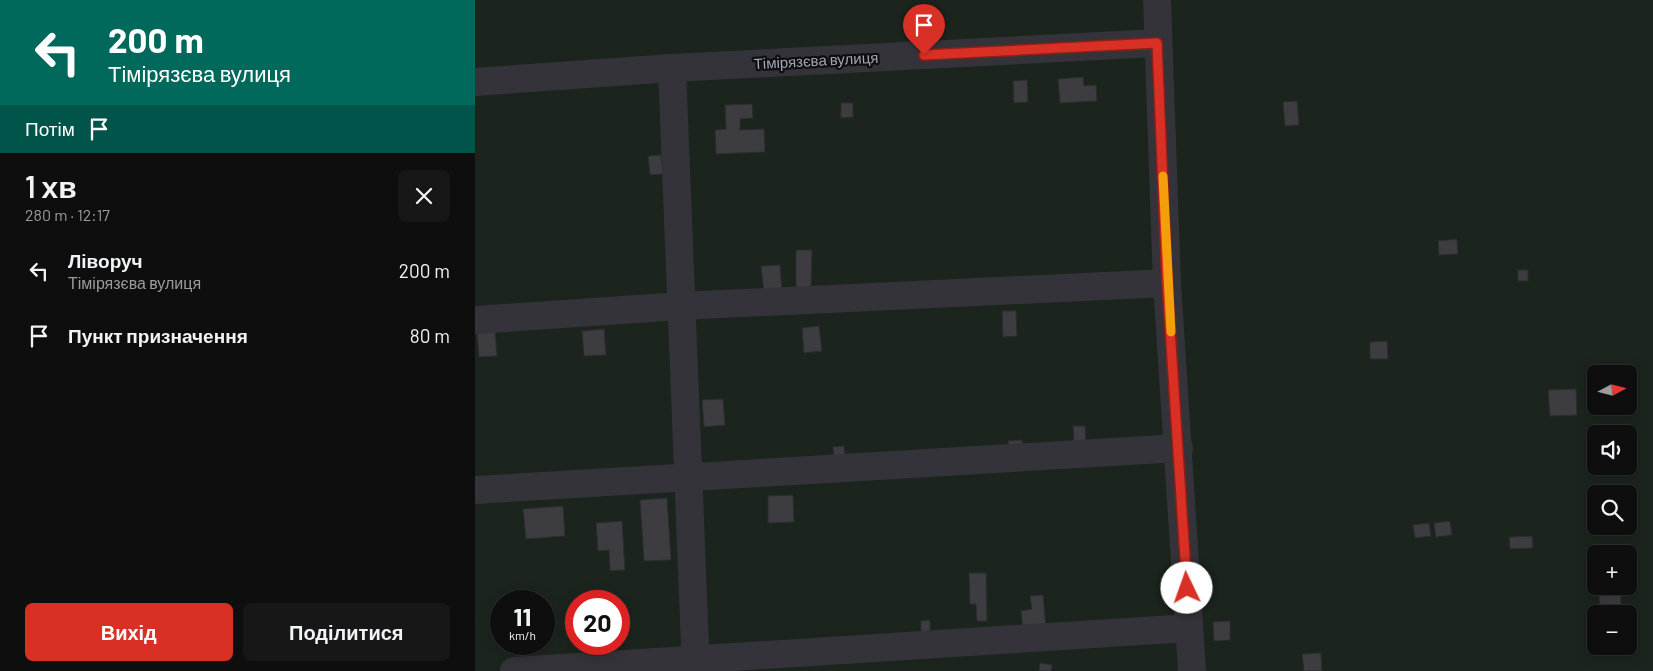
<!DOCTYPE html>
<html lang="uk">
<head>
<meta charset="utf-8">
<style>
  :root { --surface:#0e0e0f; --page:#171718; --text:#f1f3f6; --muted:#9b9c9e; --line:#2e2e2f; --accent:#d93025 }
  body { margin:0; font-family:Barlow,sans-serif; background:var(--page); color:var(--text); height:100vh; display:flex; flex-direction:column; font-size:19px; white-space:nowrap }
  * { box-sizing:border-box; margin:0 }
  p { font-size:16px; color:var(--muted) }
  .icon { flex:none; width:28px; height:28px; fill:none; stroke:currentColor; stroke-width:2; stroke-linecap:round; stroke-linejoin:round }
  .map { position:relative; flex:1; overflow:hidden }
  .sheet { display:flex; flex-direction:column; background:var(--surface); width:475px }
  .sheet>* { flex:none }
  .hud { background:#00695c; color:#fff; overflow:hidden }
  .needle { width:32px; rotate:83deg }
  .controls { position:absolute; left:1112px; top:365px; display:grid; gap:10px }
  .controls a { display:grid; place-items:center; width:50px; height:50px; border-radius:8px; background:var(--surface); box-shadow:0 2px 12px #0003,0 0 0 1px var(--line); font-size:25px }
  .speed { position:absolute; left:15px; top:590px; display:flex; gap:10px; font-size:25px; font-weight:700; text-align:center }
  .speed>* { display:grid; place-content:center; width:65px; height:65px; border-radius:50%; background:var(--surface); box-shadow:0 2px 12px #0003,0 0 0 1px var(--line); line-height:1 }
  .speed small { font-size:12px; font-weight:400 }
  .speed .limit { border:8px solid #d22; background:#fff; color:#111 }
  .pin { position:absolute; display:grid; place-items:center; width:42px; height:42px; color:#fff; margin:-51px -21px; border-radius:50% 50% 50% 0; rotate:-45deg; box-shadow:0 0 5px #0007 }
  .pin .icon { rotate:45deg }
  .me { position:absolute; width:55px; margin:-28px; rotate:357deg; stroke-linejoin:round; filter:drop-shadow(0 0 4px #0008) }
  .turn { display:flex; align-items:center; gap:18px; height:105px; padding:0 25px; font-size:22px }
  .turn .icon { width:65px; height:65px; stroke-width:2.5 }
  .turn b { display:block; font-size:35px; line-height:42px }
  .then { display:flex; align-items:center; height:48px; padding:0 25px; background:#0003; gap:10px; font-size:19px }
  .round { display:grid; place-items:center; flex:none; width:52px; height:52px; border-radius:8px; background:var(--page) }
  .summary { display:flex; align-items:center; justify-content:space-between; height:85px; padding:0 25px }
  h1 { font-size:30px; font-weight:600; line-height:38px }
  .cta { display:flex; gap:10px; margin-top:auto; padding:10px 25px }
  .cta a { flex:1; height:58px; border-radius:8px; background:var(--accent); color:#fff; font-size:20px; font-weight:600; line-height:58px; text-align:center }
  .cta a+a { background:var(--page); color:var(--text) }
  ul { padding:0; list-style:none }
  li { display:flex; align-items:center; gap:15px; height:65px; padding:0 25px }
  li div { flex:1 }
  li b { display:block; font-size:19px }
  li em { font-style:normal }
  main { display:flex; flex:1; min-height:0 }
  .map>svg:first-child { display:block }
  .green { fill:#1c241e; fill-rule:evenodd }
  .building { fill:#3c3c41; stroke:#2d2c30 }
  .lines { fill:none; stroke-linecap:round; stroke-linejoin:round }
  .minor { stroke:#333339; stroke-width:28 }
  .route-casing { stroke:#8d1f18; stroke-width:12 }
  .route { stroke:#d93025; stroke-width:9 }
  .slow { stroke:#f59e0b; stroke-width:9 }
  .labels { text-anchor:middle; stroke-width:4.5; stroke-linejoin:round; paint-order:stroke }
  .street-label { font-size:15px; fill:#a3a6b5; stroke:#0e0d0f }
</style>
</head>
<body>
<main>
<section class="sheet">
<div class="hud">
<div class="turn"><svg class="icon" aria-label="left" viewBox="0 0 24 24"><path d="M17 20v-9H6M10 6l-5 5 5 5"/></svg><div><b>200 m</b>Тімірязєва вулиця</div></div>
<div class="then">Потім<svg class="icon" aria-label="arrive" viewBox="0 0 24 24"><path d="M6 21V4h12l-3 4 3 4H6"/></svg></div>
</div>
<div class="summary"><div><h1>1 хв</h1><p>280 m · 12:17</p></div><a class="round"><svg class="icon" aria-label="close" viewBox="0 0 24 24"><path d="M6 6l12 12M18 6L6 18"/></svg></a></div>
<ul>
<li><svg class="icon" aria-label="left" viewBox="0 0 24 24"><path d="M17 20v-9H6M10 6l-5 5 5 5"/></svg><div><b>Ліворуч</b><p>Тімірязєва вулиця</p></div><em>200 m</em></li>
<li><svg class="icon" aria-label="arrive" viewBox="0 0 24 24"><path d="M6 21V4h12l-3 4 3 4H6"/></svg><div><b>Пункт призначення</b></div><em>80 m</em></li>
</ul>
<div class="cta"><a>Вихід</a><a>Поділитися</a></div>
</section>
<div class="map">
<svg width="1178" height="671" viewBox="0 0 1178 671">
  <rect width="100%" height="100%" fill="#131214"/>
  <path class="green" d="M0 0H1178V671H0ZM1121 374H1154V406H1121ZM1121 434H1154V466H1121ZM1121 494H1154V526H1121ZM1121 554H1154V586H1121ZM26 601H69V644H26ZM101 601H144V644H101ZM1121 614H1154V646H1121Z"/>
  <g class="building">
    <path d="M608 77 609 86 621 85 622 101 585 103 583 79Z"/>
    <path d="M552 80 553 102 539 103 538 81Z"/>
    <path d="M822 101 824 125 810 126 808 102Z"/>
    <path d="M366 103H378V117L366 118Z"/>
    <path d="M277 104 278 118 265 119V130L289 129 290 152 241 154 240 130 251 129 250 105Z"/>
    <path d="M186 155 188 174 175 175 173 156Z"/>
    <path d="M982 239 983 254 964 255 963 241Z"/>
    <path d="M321 250H337L336 289H321Z"/>
    <path d="M305 265 307 291 289 293 286 266Z"/>
    <rect x="1043" y="270" width="10" height="11"/>
    <path d="M527 311H541L542 336 528 337Z"/>
    <path d="M344 326 347 351 329 353 327 328Z"/>
    <path d="M129 329 131 355 109 356 107 331Z"/>
    <path d="M20 332 22 356 4 357 2 333Z"/>
    <path d="M912 341 913 359H895V342Z"/>
    <path d="M1101 389 1102 415 1075 416 1073 390Z"/>
    <path d="M248 399 250 425 229 427 227 400Z"/>
    <path d="M598 426H610L611 443 599 444Z"/>
    <path d="M547 440 548 448 534 449 533 441Z"/>
    <path d="M369 446 370 459 359 460 358 447Z"/>
    <path d="M318 495 319 522 293 523V496Z"/>
    <path d="M192 498 196 560 169 561 165 500Z"/>
    <path d="M88 506 90 536 51 539 48 509Z"/>
    <path d="M147 521 150 570 135 571 134 550 123 551 121 523Z"/>
    <path d="M975 521 977 535 961 537 959 523Z"/>
    <path d="M954 523 956 536 940 538 938 525Z"/>
    <path d="M1057 536 1058 548 1035 549 1034 537Z"/>
    <path d="M494 573H511L512 621H502L501 604H495Z"/>
    <path d="M568 595 571 629 548 632 546 611 557 609 555 596Z"/>
    <path d="M1146 595V606L1125 607 1124 596Z"/>
    <path d="M455 620V632L446 633V621Z"/>
    <path d="M755 621V640L739 641 738 622Z"/>
    <path d="M846 653 847 671H829L827 654Z"/>
    <path d="M565 663 577 665 576 671H564Z"/>
  </g>
  <g class="lines">
    <g class="minor">
      <path d="M682 0 692 283 717 671"/>
      <path d="M197 68 221 671"/>
      <path d="M0 82 197 68 682 43"/>
      <path d="M0 320 206 306 692 283"/>
      <path d="M0 490 704 448"/>
      <path d="M39 671 714 628"/>
    </g>
  </g>
  <g class="lines">
    <defs>
      <path id="route" d="M449 55 682 43 692 283 712 588"/>
    </defs>
    <use href="#route" class="route-casing"/>
    <use href="#route" class="route"/>
    <path class="slow" d="M688 176 696 332"/>
  </g>
  <g class="labels">
    <g class="street-label">
      <text transform="translate(341 61) rotate(-3)" y="5">Тімірязєва вулиця</text>
    </g>
  </g>
</svg>
<div class="controls">
<a><svg class="needle" viewBox="-14 -14 28 28"><path d="M0-13l5 13h-10z" fill="#e53935"/><path d="M0 13l5-13h-10z" fill="#9b9c9e"/></svg></a>
<a><svg class="icon" aria-label="sound" viewBox="0 0 24 24"><path d="M4 9h4l5-4v14l-5-4H4zM17 9q2 3 0 6"/></svg></a>
<a><svg class="icon" aria-label="search" viewBox="0 0 24 24"><circle cx="10" cy="10" r="6"/><path d="M15 15l6 6"/></svg></a>
<a>+</a>
<a>−</a>
</div>
<div class="speed"><div>11<small>km/h</small></div><div class="limit">20</div></div>
<div class="pin" style="left:449px;top:55px;background:#d93025"><svg class="icon" aria-label="arrive" viewBox="0 0 24 24"><path d="M6 21V4h12l-3 4 3 4H6"/></svg></div>
<svg class="me" style="left:712px;top:588px" viewBox="-20 -20 40 40"><circle r="19" fill="#fff"/><path d="M0-13L10 11 0 6-10 11z" fill="#d93025"/></svg>
</div>
</main>
</body>
</html>
